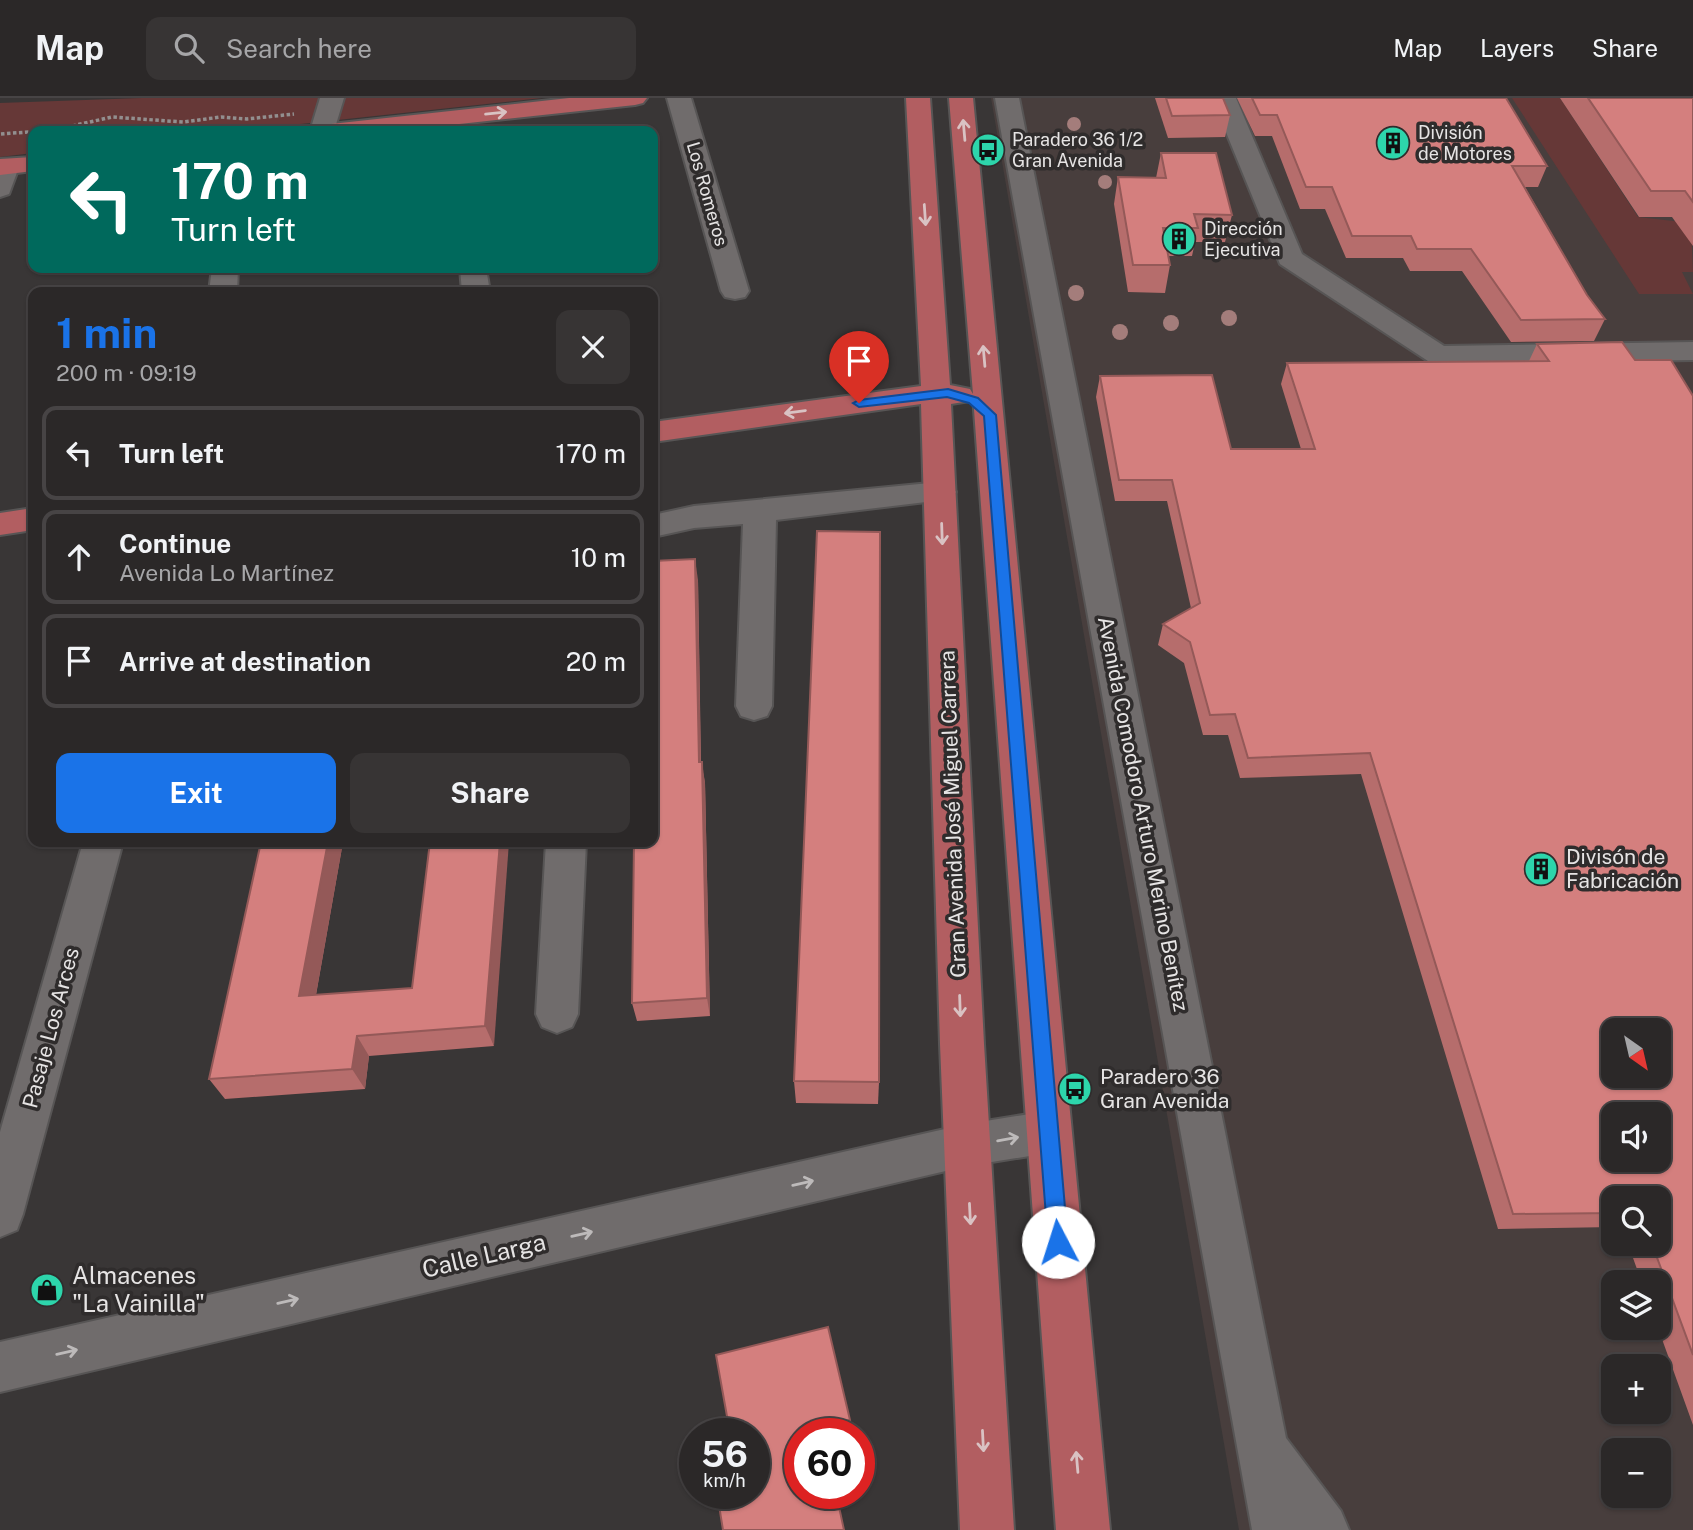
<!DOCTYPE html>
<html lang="en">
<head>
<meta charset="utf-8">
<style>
  :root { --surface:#2b2828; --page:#373434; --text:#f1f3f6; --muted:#a6a6a8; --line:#474445; --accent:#1a73e8 }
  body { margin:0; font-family:"Public Sans",sans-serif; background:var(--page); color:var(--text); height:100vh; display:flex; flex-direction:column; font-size:26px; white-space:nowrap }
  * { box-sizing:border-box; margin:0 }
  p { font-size:23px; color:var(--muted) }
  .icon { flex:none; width:38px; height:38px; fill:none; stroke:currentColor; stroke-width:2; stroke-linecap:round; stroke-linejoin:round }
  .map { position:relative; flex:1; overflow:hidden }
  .sheet { position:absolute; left:28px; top:189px; width:630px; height:560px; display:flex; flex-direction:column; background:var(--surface); border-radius:14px; box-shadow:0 2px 5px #0004,0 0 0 2px var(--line) }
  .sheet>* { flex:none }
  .top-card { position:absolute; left:28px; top:28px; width:630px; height:147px; border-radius:14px; box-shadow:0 2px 5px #0004,0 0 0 2px var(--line); background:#00695c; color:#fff; overflow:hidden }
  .needle { width:46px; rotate:146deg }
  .tools { position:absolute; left:1601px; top:920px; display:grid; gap:14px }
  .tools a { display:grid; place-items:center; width:70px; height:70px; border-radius:14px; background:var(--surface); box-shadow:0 2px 5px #0004,0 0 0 2px var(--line); font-size:35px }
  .speed { position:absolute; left:679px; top:1320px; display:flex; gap:14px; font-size:35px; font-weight:700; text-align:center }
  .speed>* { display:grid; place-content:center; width:91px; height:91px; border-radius:50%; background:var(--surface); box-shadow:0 2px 5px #0004,0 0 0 2px var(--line); line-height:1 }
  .speed small { font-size:18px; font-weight:400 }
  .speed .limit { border:10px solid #d22; background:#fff; color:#111 }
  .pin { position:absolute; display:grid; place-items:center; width:60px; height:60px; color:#fff; margin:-72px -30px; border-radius:50% 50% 50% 0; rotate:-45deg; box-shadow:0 0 7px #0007 }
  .pin .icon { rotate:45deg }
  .me { position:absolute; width:77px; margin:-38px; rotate:355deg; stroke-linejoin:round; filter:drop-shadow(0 0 5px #0008) }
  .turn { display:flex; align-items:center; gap:24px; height:147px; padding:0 28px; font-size:32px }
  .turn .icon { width:91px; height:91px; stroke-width:2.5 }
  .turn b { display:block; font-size:49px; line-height:60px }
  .round { display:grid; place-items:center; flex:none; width:74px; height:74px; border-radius:14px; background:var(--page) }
  .overview { display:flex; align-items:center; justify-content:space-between; height:119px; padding:0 28px }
  h1 { font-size:42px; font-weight:700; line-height:52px; color:var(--accent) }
  .action { display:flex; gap:14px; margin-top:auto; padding:14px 28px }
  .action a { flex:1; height:80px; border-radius:14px; background:var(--accent); color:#fff; font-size:28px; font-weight:700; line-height:80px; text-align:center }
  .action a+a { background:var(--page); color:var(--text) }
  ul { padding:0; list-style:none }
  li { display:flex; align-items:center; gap:21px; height:94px; margin:0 14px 10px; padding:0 14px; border:4px solid var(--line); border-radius:14px }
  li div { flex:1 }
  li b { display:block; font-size:26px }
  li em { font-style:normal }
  header { display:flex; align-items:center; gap:42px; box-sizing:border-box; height:98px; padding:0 35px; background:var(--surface); border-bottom:2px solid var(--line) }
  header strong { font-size:33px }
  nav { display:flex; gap:38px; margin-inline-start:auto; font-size:24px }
  .search { width:490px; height:63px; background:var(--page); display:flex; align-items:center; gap:18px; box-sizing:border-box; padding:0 24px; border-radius:14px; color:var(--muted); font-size:26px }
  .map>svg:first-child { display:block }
  .built { fill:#483e3d; fill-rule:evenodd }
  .green { fill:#663837 }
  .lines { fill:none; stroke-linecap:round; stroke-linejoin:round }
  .minor-casing { stroke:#575555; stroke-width:4 }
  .major-casing { stroke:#575555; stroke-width:4 }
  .path { stroke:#928f8f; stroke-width:3.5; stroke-dasharray:3.5 2.5; stroke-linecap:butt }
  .minor { fill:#706c6c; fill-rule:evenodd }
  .major { fill:#b25e61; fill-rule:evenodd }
  .tree { fill:#a47d7b }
  .wall { fill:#b66d6c }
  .shaded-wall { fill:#945958 }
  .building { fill:#d47f7e; stroke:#945958; stroke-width:2; fill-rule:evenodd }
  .oneway { stroke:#d9c2c3 }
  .oneway2 { stroke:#bdbaba }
  .route { fill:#1a73e8; stroke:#114b97; stroke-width:2 }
  .labels { text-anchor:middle; stroke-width:7; stroke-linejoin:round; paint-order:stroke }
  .far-poi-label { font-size:18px; fill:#e6e4e4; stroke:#2f2c2c; text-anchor:start }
  .far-street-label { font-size:18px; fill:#e6e4e4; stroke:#2f2c2c }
  .street-label { font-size:21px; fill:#e6e4e4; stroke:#2f2c2c }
  .poi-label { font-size:21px; fill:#e6e4e4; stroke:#2f2c2c; text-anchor:start }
  .near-street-label { font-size:24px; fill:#e6e4e4; stroke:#2f2c2c }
  .near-poi-label { font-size:24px; fill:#e6e4e4; stroke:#2f2c2c; text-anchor:start }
</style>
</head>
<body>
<header>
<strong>Map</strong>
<div class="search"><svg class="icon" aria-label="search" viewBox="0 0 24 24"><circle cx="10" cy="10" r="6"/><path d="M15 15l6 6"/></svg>Search here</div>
<nav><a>Map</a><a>Layers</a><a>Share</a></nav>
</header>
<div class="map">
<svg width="1693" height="1432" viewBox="0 0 1693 1432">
  <rect width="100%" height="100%" fill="#393636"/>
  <path class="built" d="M991 0H1693V1432H1239ZM1614 933H1659V978H1614ZM1614 1017H1659V1062H1614ZM1614 1101H1659V1146H1614ZM1614 1185H1659V1230H1614ZM1614 1269H1659V1314H1614ZM1614 1353H1659V1398H1614Z"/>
  <g class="green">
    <path d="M142 0H542L235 33H33V55L0 59V5Z"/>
    <path d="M1512 0H1560L1638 119 1691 125 1693 174H1682L1693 196H1639Z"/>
  </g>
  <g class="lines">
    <defs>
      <g id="minor">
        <path d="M320 0H344L334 33H310Z"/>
        <path d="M667 0H691L749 193 745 199 735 201 725 199 721 193Z"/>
        <path d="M995 0H1019L1286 1340 1341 1413 1349 1432H1252Z"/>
        <path d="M1212 0H1236L1302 156 1444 248 1693 244V262L1438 266 1428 263 1280 166Z"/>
        <path d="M6 61 15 64 19 69 9 96 0 99V63Z"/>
        <path d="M212 170H238L237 194H209Z"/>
        <path d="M460 170H486L490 194H462Z"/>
        <path d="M940 384 951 387 956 394 951 401 776 422 772 608 767 618 754 622 741 618 736 608 743 426 694 430 653 439V417L694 408Z"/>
        <path d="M83 744H123L23 1116 17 1132 0 1139V1034Z"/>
        <path d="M546 744H586L578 916 572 929 557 935 542 929 536 916Z"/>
        <path d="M1048 1013 1064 1019 1071 1034 1064 1049 1048 1055 967 1068 0 1294V1244L967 1026Z"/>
      </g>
      <g id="major">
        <path d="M569 0H647L643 5 635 7 395 33H319L322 28 331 26Z"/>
        <path d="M906 0H930L950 287 970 291 973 296 949 0H973L1110 1432H1056L973 298 970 303 951 306 984 946 1014 1432H960L940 946 921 306 653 344V324L921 288Z"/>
        <path d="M33 59V73L0 77V61Z"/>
        <path d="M33 410V432L0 437V415Z"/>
      </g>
    </defs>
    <use href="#minor" class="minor-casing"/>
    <use href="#major" class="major-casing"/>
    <path class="path" d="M1 36 54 32 112 19 183 24 221 19 247 21 294 16"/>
    <use href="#minor" class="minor"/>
    <use href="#major" class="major"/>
  </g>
  <g class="tree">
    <circle cx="1074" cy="26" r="7"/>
    <circle cx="1105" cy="84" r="7"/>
    <circle cx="1076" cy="195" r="8"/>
    <circle cx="1229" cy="220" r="8"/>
    <circle cx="1171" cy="225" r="8"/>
    <circle cx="1120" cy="234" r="8"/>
  </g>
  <g class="wall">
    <path d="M1155 0H1223L1230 17 1225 39 1168 40Z"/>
    <path d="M1237 0H1506L1547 68 1538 89H1525L1587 197 1605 221 1594 243 1511 244 1462 173H1410L1403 160H1346L1325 111H1300L1272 38H1255Z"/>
    <path d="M1560 0H1693V148L1672 119H1639Z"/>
    <path d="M1161 55 1232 117 1225 144H1195L1192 158H1168L1170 167 1165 195 1128 194 1114 106 1118 79 1156 80Z"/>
    <path d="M1537 246 1635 262 1693 298V1327L1658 1230 1659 1185H1642L1628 1146H1659V1101H1614V1129L1498 1131 1361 676 1240 680 1228 637H1203L1184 565 1158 547 1163 526 1191 510 1167 403H1115L1096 299 1100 278 1231 351H1301L1281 286 1287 265 1529 263Z"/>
    <path d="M698 482 701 664 705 685 710 918 637 923 632 905Z"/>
    <path d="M261 744H343L316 897 412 890 430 744 494 948 369 958 365 991 225 1001 209 981Z"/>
    <path d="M794 983 879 984 878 1006 796 1005Z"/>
  </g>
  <g class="shaded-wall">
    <path d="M695 461 698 482 701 685 699 664Z"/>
    <path d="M702 664 705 685 710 918 707 900Z"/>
    <path d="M328 744H343L312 919 299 898Z"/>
    <path d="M500 744H509L494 948 485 928Z"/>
    <path d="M357 938 369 958 365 991 352 971Z"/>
    <path d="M850 1322 849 1333 840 1335H822L821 1329Z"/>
  </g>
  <g class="building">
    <path d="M1166 0H1223L1230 17 1172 18Z"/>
    <path d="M1252 0H1506L1547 68H1512L1587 197 1605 221 1521 222 1471 151H1417L1411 138H1352L1332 89H1306L1277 17H1260Z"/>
    <path d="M1588 0H1693V104L1685 93H1651Z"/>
    <path d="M1161 55H1216L1232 117 1194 116 1198 130H1163L1170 167H1133L1118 79 1166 80Z"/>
    <path d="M1622 244 1635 262H1671L1693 298V1257L1652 1146H1659V1101H1614V1115L1513 1116 1370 655 1248 660 1235 616 1210 617 1190 544 1163 526 1200 505 1172 382H1119L1100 278 1212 277 1231 351H1315L1287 265 1549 263 1537 246ZM1614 933H1659V978H1614ZM1614 1017H1659V1062H1614Z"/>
    <path d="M817 433 880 434 879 984 794 983Z"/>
    <path d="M695 461 699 664H702L707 900 632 905 634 744H653V463Z"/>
    <path d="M261 744H328L299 898 412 890 430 744H500L485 928 357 938 352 971 209 981Z"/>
    <path d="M828 1229 850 1322 821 1329 823 1335H800V1395H836L844 1432H723L717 1395H754V1335H730L716 1257Z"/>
  </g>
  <defs><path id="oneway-shaft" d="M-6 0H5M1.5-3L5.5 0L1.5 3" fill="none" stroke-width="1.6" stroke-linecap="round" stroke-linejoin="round" transform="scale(1.75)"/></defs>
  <g class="oneway">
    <use href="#oneway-shaft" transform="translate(496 15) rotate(-6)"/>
    <use href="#oneway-shaft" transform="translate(964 32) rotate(-95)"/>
    <use href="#oneway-shaft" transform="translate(925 117) rotate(86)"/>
    <use href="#oneway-shaft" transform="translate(984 258) rotate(-95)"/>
    <use href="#oneway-shaft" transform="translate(795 314) rotate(172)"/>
    <use href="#oneway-shaft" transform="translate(942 436) rotate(88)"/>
    <use href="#oneway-shaft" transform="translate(960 908) rotate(88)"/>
    <use href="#oneway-shaft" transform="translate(970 1116) rotate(87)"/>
    <use href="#oneway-shaft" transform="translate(983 1343) rotate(87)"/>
    <use href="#oneway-shaft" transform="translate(1077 1364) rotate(-95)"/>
  </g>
  <g class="oneway2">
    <use href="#oneway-shaft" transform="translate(1008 1041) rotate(-10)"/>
    <use href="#oneway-shaft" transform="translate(803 1085) rotate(-13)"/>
    <use href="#oneway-shaft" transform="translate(582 1136) rotate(-13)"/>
    <use href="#oneway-shaft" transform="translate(288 1203) rotate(-13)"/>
    <use href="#oneway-shaft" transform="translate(67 1254) rotate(-13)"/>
  </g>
  <path class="route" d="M948 291 978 300 996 317 1068 1144 1065 1151 1058 1154 1051 1151 1048 1144 984 318 969 305 947 299 859 309 853 305 859 302Z"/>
  <defs>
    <symbol id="building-disc" viewBox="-11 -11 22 22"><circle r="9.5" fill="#2dd5ab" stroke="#2f2c2c"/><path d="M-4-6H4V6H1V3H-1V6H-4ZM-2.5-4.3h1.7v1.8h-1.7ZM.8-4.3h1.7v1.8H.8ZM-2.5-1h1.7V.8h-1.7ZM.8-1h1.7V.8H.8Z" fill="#111"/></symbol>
    <symbol id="bus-disc" viewBox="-11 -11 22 22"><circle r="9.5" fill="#2dd5ab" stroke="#2f2c2c"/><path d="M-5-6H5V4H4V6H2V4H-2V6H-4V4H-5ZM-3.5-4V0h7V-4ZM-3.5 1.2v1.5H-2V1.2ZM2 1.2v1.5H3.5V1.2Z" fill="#111"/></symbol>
    <symbol id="shop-disc" viewBox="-11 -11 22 22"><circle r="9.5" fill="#2dd5ab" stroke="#2f2c2c"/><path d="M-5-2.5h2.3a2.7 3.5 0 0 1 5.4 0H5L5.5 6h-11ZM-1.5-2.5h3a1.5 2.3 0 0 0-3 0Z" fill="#111"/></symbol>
  </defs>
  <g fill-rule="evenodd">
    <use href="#building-disc" x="1374" y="26" width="38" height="38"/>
    <use href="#bus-disc" x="969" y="33" width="38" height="38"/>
    <use href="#building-disc" x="1160" y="122" width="38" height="38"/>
    <use href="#building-disc" x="1522" y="752" width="38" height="38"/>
    <use href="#bus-disc" x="1056" y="972" width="38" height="38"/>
    <use href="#shop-disc" x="28" y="1173" width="38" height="38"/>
  </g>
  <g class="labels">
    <g class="far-poi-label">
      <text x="1418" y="41">División<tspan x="1418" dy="21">de Motores</tspan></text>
      <text x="1012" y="48">Paradero 36 1/2<tspan x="1012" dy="21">Gran Avenida</tspan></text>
      <text x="1204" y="137">Dirección<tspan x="1204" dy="21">Ejecutiva</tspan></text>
    </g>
    <g class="far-street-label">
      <text transform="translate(707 96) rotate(74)" y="6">Los Romeros</text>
    </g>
    <g class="street-label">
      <text transform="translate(953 716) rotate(-92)" y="7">Gran Avenida José Miguel Carrera</text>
      <text transform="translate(1143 716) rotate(79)" y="7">Avenida Comodoro Arturo Merino Benítez</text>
      <text transform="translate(51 930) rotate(-75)" y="7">Pasaje Los Arces</text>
    </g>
    <g class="poi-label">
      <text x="1566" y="766">Divisón de<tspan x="1566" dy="24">Fabricación</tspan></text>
      <text x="1100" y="986">Paradero 36<tspan x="1100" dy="24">Gran Avenida</tspan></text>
    </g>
    <g class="near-street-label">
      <text transform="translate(484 1158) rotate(-13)" y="8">Calle Larga</text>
    </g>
    <g class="near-poi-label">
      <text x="72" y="1186">Almacenes<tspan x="72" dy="28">"La Vainilla"</tspan></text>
    </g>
  </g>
</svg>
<div class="tools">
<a><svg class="needle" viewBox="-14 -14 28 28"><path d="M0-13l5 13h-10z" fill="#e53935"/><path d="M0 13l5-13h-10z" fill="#a6a6a8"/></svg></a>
<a><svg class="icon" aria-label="sound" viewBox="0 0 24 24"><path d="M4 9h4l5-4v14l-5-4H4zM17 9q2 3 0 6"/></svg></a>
<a><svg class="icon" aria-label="search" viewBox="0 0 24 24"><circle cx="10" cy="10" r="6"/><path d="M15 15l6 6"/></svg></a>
<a><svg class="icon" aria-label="layers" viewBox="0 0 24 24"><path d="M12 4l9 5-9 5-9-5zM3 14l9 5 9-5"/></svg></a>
<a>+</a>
<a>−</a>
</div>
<div class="speed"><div>56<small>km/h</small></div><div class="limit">60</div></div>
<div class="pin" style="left:859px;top:305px;background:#d93025"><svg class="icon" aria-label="arrive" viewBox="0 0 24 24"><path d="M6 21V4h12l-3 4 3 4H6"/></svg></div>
<svg class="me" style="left:1058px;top:1144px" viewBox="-20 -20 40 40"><circle r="19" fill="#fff"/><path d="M0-13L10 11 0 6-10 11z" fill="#1a73e8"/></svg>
<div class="top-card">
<div class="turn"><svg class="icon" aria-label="left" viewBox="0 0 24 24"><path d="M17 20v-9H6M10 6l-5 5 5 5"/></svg><div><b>170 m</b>Turn left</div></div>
</div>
<section class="sheet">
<div class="overview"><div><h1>1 min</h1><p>200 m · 09:19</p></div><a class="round"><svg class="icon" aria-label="close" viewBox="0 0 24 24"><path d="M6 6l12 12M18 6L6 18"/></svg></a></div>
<ul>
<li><svg class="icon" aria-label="left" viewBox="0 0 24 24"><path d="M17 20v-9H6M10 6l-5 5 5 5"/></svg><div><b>Turn left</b></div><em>170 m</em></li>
<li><svg class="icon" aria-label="ahead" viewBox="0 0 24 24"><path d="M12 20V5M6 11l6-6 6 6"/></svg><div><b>Continue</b><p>Avenida Lo Martínez</p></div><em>10 m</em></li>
<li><svg class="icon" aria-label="arrive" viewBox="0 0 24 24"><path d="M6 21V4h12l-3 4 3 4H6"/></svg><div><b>Arrive at destination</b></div><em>20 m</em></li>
</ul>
<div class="action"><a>Exit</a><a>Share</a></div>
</section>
</div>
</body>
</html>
